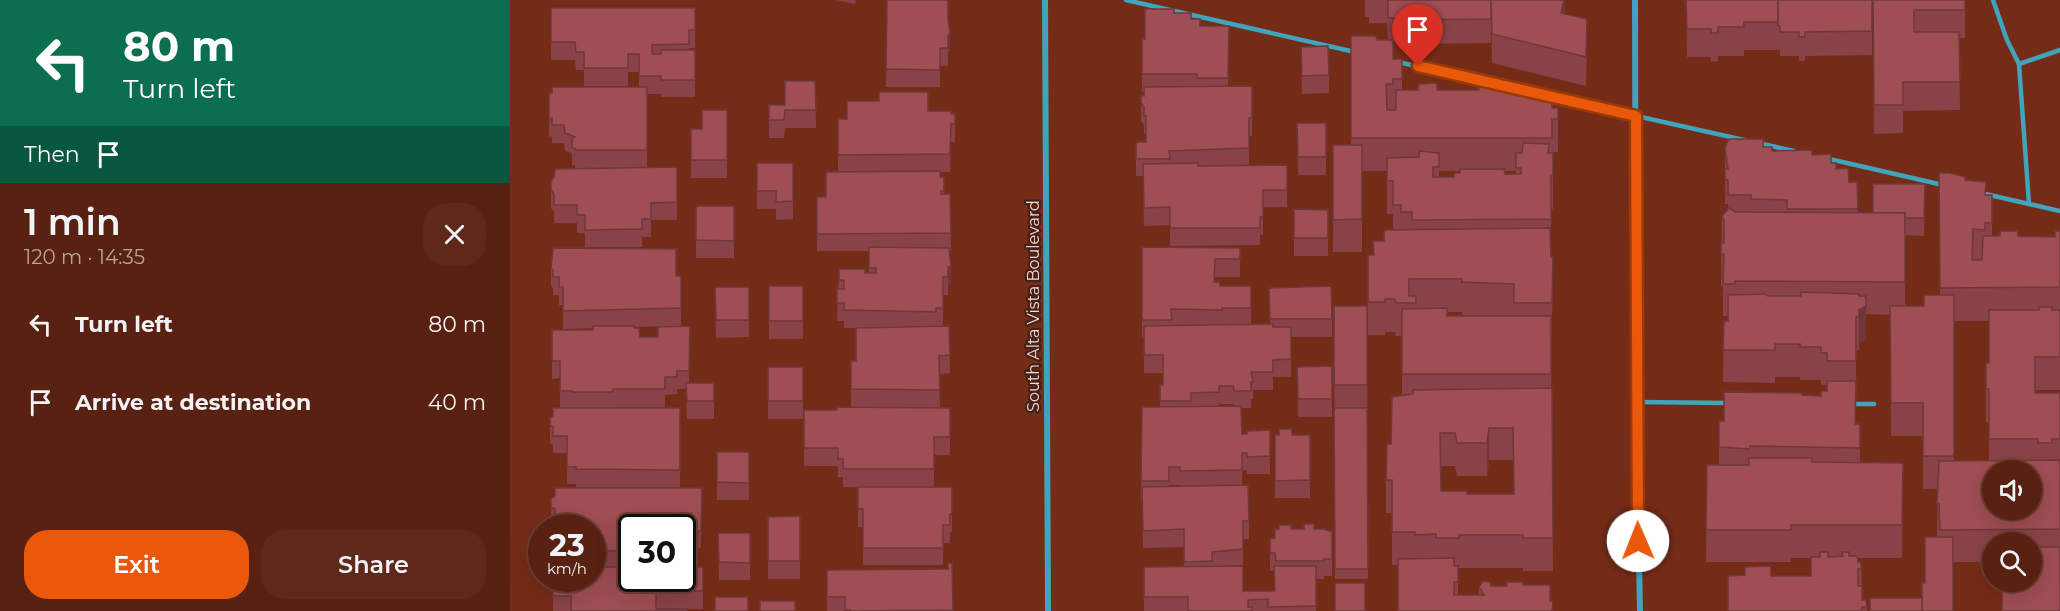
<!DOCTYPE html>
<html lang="en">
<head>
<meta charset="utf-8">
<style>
  :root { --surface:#582111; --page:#5e291a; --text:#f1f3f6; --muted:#b7a39f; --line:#6d3e31; --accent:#ea580c }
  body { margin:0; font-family:Montserrat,sans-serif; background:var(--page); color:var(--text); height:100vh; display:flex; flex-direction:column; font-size:22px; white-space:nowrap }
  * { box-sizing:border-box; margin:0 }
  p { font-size:20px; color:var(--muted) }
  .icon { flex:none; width:33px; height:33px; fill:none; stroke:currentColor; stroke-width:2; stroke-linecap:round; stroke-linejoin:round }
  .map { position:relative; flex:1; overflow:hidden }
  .sheet { display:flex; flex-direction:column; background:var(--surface); width:510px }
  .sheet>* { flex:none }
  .top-card { background:#0b6e4f; color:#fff; overflow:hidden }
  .controls { position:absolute; left:1472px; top:460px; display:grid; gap:12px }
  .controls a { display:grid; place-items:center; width:60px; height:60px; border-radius:50%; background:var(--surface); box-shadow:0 6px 24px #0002,0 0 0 2px var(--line); font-size:30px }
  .speed { position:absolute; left:18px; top:514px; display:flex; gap:12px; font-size:30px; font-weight:700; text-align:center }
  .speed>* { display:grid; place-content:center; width:78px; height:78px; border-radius:50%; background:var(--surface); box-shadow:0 6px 24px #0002,0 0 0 2px var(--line); line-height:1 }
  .speed small { font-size:15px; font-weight:400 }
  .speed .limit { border:3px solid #111; border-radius:9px; background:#fff; color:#111 }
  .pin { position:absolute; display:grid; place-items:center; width:51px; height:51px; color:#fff; margin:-62px -26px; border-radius:50% 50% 50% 0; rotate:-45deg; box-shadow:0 0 6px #0007 }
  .pin .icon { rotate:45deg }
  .me { position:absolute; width:66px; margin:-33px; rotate:359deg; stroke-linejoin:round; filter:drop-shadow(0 0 4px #0008) }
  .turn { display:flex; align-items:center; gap:21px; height:126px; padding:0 24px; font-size:27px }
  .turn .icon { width:78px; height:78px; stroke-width:2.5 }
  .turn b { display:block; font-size:42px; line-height:51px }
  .then { display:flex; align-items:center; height:57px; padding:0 24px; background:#0003; gap:12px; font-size:22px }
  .round { display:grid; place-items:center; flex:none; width:63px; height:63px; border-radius:24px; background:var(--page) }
  .headline { display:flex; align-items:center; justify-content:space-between; height:102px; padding:0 24px }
  h1 { font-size:36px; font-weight:600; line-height:45px }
  .cta { display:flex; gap:12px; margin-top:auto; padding:12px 24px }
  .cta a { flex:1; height:69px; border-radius:24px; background:var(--accent); color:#fff; font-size:24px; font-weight:600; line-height:69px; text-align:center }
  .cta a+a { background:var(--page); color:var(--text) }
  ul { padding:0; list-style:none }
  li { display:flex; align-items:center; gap:18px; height:78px; padding:0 24px }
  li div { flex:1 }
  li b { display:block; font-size:22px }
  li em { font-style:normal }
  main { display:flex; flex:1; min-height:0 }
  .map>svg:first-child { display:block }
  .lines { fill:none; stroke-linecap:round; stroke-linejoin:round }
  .lane { stroke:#3fa4bc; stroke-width:4.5 }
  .street { stroke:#3fa4bc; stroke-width:6 }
  .wall { fill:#894348; fill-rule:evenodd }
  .shaded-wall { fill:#6f373b }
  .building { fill:#9f4e54; stroke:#6f373b; stroke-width:1.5; fill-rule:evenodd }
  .route-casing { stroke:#983908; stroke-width:15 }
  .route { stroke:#ea580c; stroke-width:10 }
  .labels { text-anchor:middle; stroke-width:4.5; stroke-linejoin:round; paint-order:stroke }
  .street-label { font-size:16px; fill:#f9d5ca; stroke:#432219 }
</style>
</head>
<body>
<main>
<section class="sheet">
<div class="top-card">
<div class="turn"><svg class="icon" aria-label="left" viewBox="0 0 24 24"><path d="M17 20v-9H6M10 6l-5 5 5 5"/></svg><div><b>80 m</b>Turn left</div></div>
<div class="then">Then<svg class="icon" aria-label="arrive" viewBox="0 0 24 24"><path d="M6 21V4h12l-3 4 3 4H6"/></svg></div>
</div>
<div class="headline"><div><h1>1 min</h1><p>120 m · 14:35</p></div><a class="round"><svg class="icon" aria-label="close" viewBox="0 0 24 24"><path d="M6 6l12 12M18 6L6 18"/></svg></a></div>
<ul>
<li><svg class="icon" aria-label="left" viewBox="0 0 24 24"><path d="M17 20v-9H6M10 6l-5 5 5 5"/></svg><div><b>Turn left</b></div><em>80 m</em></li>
<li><svg class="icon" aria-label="arrive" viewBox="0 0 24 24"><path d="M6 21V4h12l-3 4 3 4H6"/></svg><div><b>Arrive at destination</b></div><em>40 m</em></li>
</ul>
<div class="cta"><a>Exit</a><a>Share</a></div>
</section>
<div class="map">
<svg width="1550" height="611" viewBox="0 0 1550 611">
  <rect width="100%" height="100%" fill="#752c17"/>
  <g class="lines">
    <g class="lane">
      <path d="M616 0 845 52"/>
      <path d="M1483 0 1497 40 1509 64 1519 204"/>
      <path d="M888 62 1018 91"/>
      <path d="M1509 64 1550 50"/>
      <path d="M1037 96 1234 140"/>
      <path d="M1248 143 1284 151"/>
      <path d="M1315 158 1433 185"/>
      <path d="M1471 193 1550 211"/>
      <path d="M1126 402 1219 403"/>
      <path d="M1342 404H1364"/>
    </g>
    <g class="street">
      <path d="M535 0 538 611"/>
      <path d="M1125 0 1126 402 1130 611"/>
    </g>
  </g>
  <g class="wall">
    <path d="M326 0H346L345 4Z"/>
    <path d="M377 0 438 20 440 50 438 53V66H430V87H376Z"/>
    <path d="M855 0H981V43L905 44V42H883V59H892V90H988L1042 108H1048V152H1042V153H1043V209H1041V257H1043L1041 388H1042L1043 571H1013V568H949V571H948V595H969V587L1013 585H1040L888 611V565H882V513H876V480L881 444 892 395V336H886L885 332H875V335H858V255H863V241H874L883 230V214H877V171H852V252H823V145H841V36L867 40H878L877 23H859V17H855ZM929 171H950V173L944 177H929ZM995 171H1006V174H995ZM937 312H952V315L1004 316H937ZM979 460H1003L1004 494H957L931 491V466H945L947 476H977Z"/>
    <path d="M981 0H1055V14L1077 48 1076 86 982 63Z"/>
    <path d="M1176 0H1362V55L1295 56V61H1289V56H1270V50H1234V56H1208V61L1201 62V57H1177Z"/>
    <path d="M1363 0H1455V38H1449L1450 110 1393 111V133L1364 134Z"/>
    <path d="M41 8H185V48H179V50H185V97H151V94H137V167H167V220H141V237H132V247H75V233H67V223H44V212L41 208V181L116 168H65V165H62V153L55 151 54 143H42V136L39 137V93L129 87V72H118V86H74V70H66L65 60H41Z"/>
    <path d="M664 13 681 19 690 26H719L718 86H742V136H739V166L777 165V207H753V235H750V245L660 246V225L634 226 633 176H626V142H636V134H634V125L631 121V95L634 96V92H632V39H635Z"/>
    <path d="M791 47 819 75V93L792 94Z"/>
    <path d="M305 81 306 128H275L274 138H259V105H275Z"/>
    <path d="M217 110V178H181V129H192Z"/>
    <path d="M418 111 445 114V142H441L440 172H430V177H434V194H440L441 251H439L441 284 438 285V295H433V326H426H439L440 373 429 374 430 407 440 408V455H424V487H442V532H440V543H433V565H353V527H348V487H333V477H328V466H294V410H327L341 407V361H346V328H334V321H327L329 269 359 273V251H307V197H316L328 172V119H337Z"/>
    <path d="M787 123H816V175H788Z"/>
    <path d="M1253 147 1262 151 1302 155 1321 163 1339 182H1347L1348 213H1363L1415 184 1414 236 1395 235V306H1414L1430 295 1429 173 1455 180 1476 195H1482V236L1545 237 1550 231V390H1525V393H1550V611L1521 582V543H1482V562H1443L1412 598 1415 583 1427 537 1428 489H1413V436H1381L1380 315 1356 314V339L1349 343V350H1346V424H1350V462L1393 463 1392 558H1347L1348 562H1351L1352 600H1356L1357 611H1218L1261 576H1301V558H1281V562H1196L1197 465H1209V421H1214L1292 395 1311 396 1317 391V385H1311V380H1290V377H1265V383L1213 382 1214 321H1218V316H1213V286H1211L1212 216 1218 209V204H1215V149ZM1444 321H1479V363H1476V422H1479V461H1444Z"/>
    <path d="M247 163H283V219L266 220V209H247Z"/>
    <rect x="186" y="206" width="38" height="52"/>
    <path d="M784 209 818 210V256H784Z"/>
    <path d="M632 247 730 248V277H705V282L710 286H741V324H760L759 288 822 319V337H781V377H763V390H743V399H741V408H731L732 434H737L760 430V474H737V470L732 471V486L739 521V539H733V591H765L764 571H760V539L765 538 781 529H804L822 559V576H814V579H806V611H634V567H674V547L633 548 632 498H631L632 407H650V385H653V373H634V337H632ZM709 404H723L724 406H709ZM659 485H670V487H659Z"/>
    <path d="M41 268 171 276V326L124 327V328L130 337H148L180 326 179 383H204V419H177L176 389H167V394L155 395V407H103V408H170V487H66V484H57V453H43V445L40 443V418L50 408V378L42 379V330H83V328L53 329V305H49V295H43V288L41 286Z"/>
    <rect x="259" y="286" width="34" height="53"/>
    <path d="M205 287H239V337L206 338Z"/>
    <path d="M824 306H857L858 579H825Z"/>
    <path d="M822 366V417H788L787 367Z"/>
    <rect x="258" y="367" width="35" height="52"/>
    <rect x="765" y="435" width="35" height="63"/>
    <rect x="207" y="452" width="32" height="48"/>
    <path d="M192 488 191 548H172V528H122V579L193 567V609H146L177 611H43V579H82V528H45L41 525V499Z"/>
    <path d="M290 516V579H258V517Z"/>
    <path d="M208 533H240V580H209Z"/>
    <path d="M442 563 443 611H317V570L438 569Z"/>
  </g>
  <g class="shaded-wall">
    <path d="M1054 0H1055V22L1051 13Z"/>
    <path d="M1077 19V48L1076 86V57Z"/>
    <path d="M440 33V50L438 53V36Z"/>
    <path d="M441 266V284L438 285V267Z"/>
    <path d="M1356 306V339L1349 343V310Z"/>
    <path d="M979 428V460L977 476V443Z"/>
  </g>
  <g class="building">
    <path d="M377 0H438V20L440 33 438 36V48H430V70L376 69Z"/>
    <path d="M878 0H981V19L905 20V18H878Z"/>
    <path d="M981 0H1054L1051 13 1077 19 1076 57 982 34Z"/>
    <path d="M1176 0H1268V22H1234V27H1208V33H1201V29H1177Z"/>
    <path d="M1268 0H1362V31L1295 32V37H1289V32H1270V26H1268Z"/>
    <path d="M1363 0H1455V10H1404V32H1449L1450 82H1393V105H1364Z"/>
    <path d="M41 8H185V30H179V44L142 45V54H151V50H185V80H151V76H129V54H118V68H74V52H66L65 42H41Z"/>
    <path d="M635 9H664V13H681V19H690V26H719L718 78H687V74H632V39H635Z"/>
    <path d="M841 36H866L867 40H883V59H892V79H883V84H876L877 110H886V90H908V84L927 83V90H969V84H988V90H1042V108H1048V119H1042V138H841Z"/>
    <path d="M818 46 819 75 792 76 791 47Z"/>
    <path d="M275 81H305L306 110H275L274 120H259V105H275Z"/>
    <path d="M742 86V118H739V148L659 151 660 159H626V142H636V116H634V107L631 103V95L634 96V87Z"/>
    <path d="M42 87H137V150H65V148H62V138L65 137 55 133 54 125H42V118L39 119V93H42Z"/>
    <path d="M369 92H418V111H441V114H445V124H441L440 154 328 155V119H337V101H369Z"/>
    <path d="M192 110H217V160H181V129H192Z"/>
    <path d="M787 123H816V157H788Z"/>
    <path d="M1219 139H1253V147H1262V151L1302 150V155L1321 154V163H1326V169L1338 168 1339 182H1347L1348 209H1277V200L1241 199V195H1218V180H1215V169H1218L1215 149 1217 142Z"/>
    <path d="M1013 143 1039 144 1038 153H1043V176H1041V219L902 220V212H891V205H883V181H877V158L909 157V151L929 153V167H923V177H944V173H950V169H994L995 174H1011V168H1006V153H1012Z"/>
    <path d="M823 145H852V219L823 220Z"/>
    <path d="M247 163H283V201L266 202V191H247Z"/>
    <path d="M688 163V166L777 165V190H753V217H750V228H660V207L634 208 633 164Z"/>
    <path d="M167 167V202L141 203V219H132V229L75 230V215H67V205H44V194L41 190V181L44 177 45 169Z"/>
    <path d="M430 171V177H434V191H431V194H440L441 233 307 234V197H316V172Z"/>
    <path d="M1429 173H1440L1455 177V180L1476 182 1475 195H1482V223H1475V230L1463 229 1462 260H1472L1473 236H1490V231H1508V236L1545 237V231H1550V287L1430 288Z"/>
    <path d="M1363 184H1415L1414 218H1395V213H1359H1363Z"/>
    <path d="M186 206H224V241L186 240Z"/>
    <path d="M1219 208 1226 212 1395 213V282L1225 281V284H1213L1214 254H1211V243H1214V221L1212 216Z"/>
    <path d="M784 209 818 210V238H784Z"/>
    <path d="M1040 228 1041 257H1043L1042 303H1004V284L952 282V279H899V296H906V303H886L885 299H875V302H858V255H864L863 241H874V230Z"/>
    <path d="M359 247 439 248 441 266 438 267V277H433V308H426V312L334 310V303H327V289H334V280H329V269H355V273H366V268H359Z"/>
    <path d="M632 247 730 248V259H705L704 282H710V286H741V308H712V310L661 309 662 320H632Z"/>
    <path d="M43 248 166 249V276H171V308L53 311V287H49V277H43V270L41 268Z"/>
    <rect x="259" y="286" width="34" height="35"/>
    <path d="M821 286 822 319H760L759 288Z"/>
    <path d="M205 287H239V320H206Z"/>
    <path d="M1291 292 1349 294V296H1356V306L1349 310V317H1346V361H1317V353H1311V347H1290V344H1265V350H1213L1214 321H1218V295L1255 294 1258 296H1291Z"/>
    <path d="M1414 295H1444V456H1413V403H1381L1380 306H1414Z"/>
    <rect x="824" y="306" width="33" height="79"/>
    <path d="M1529 307H1542V310H1550V357H1525V393H1550V439H1542V443H1528V439H1479V389H1476V363H1479V310H1529Z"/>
    <path d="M937 308V316H1041V374H892V309Z"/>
    <path d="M763 324V327H781V359L763 360V372H741L743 382H741V391H724L723 386H709V392L681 393V401H650V385H653V355H634V326Z"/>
    <path d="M83 326H124V328H129L130 337H148V327L180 326 179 371H167V377H155V389H103V392H62V391H50V361H42V330H83Z"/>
    <path d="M439 326 440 355 429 356 430 390 341 389V361H346V328Z"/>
    <path d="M822 366V399H788L787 367Z"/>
    <rect x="258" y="367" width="35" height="34"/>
    <path d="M1317 381H1346L1345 424H1350V448L1240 446V449L1209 447V421H1214V392L1292 393V395L1311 396V391H1317Z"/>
    <path d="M176 383H204V401H177Z"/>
    <path d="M1042 388 1043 538H1013V535H949V538H926V534L905 535V532H882V480H876L877 444H881L882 397 903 394V390ZM979 428H1003L1004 494H957V491H931L930 433H945L947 443H977Z"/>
    <path d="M731 406 732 434H737V431L760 430V456L737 457V453H732V470L670 471V467H659V481H631L632 407Z"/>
    <path d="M327 407 440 408V437H424V469H333V459H328V448H294V410H327Z"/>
    <path d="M43 408H170V470L66 469V467H57V436H43V427L40 425V418L43 416Z"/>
    <path d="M824 408H857L858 569H825Z"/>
    <path d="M769 429H782V435H800V480L765 481V435H769Z"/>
    <path d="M207 452H239V483L207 482Z"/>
    <path d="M1239 458H1302V462L1393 463 1392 525H1281V530H1196L1197 465H1239Z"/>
    <path d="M1550 460V529L1430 530 1429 504H1427L1429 461ZM1482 471H1521V510H1482Z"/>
    <path d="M738 485 739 521H733V549L702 552V561L674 562V529L633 531 632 487Z"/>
    <path d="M348 487H442V514H440V525H433V548H353V509H348Z"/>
    <path d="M45 488H192L191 531 172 530V528H122V551H82V528H60V516H45V509L41 507V499L45 496Z"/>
    <path d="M290 516V561H258V517Z"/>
    <path d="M794 524H804V529H814L822 532V559H814V561H766L765 553H760V539L765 538V529H769V525H781V529H794Z"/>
    <path d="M208 533H240V563L209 562Z"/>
    <path d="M1415 537H1443V611H1412V583H1415Z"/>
    <path d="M1521 547H1550V611H1492V582H1521Z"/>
    <path d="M1310 552H1318V557L1333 556 1332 552H1339V556H1347L1348 562H1351V569H1348V586H1352V600H1356L1357 607H1352V611H1218V576L1235 575V567L1261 566V576H1301V557H1310Z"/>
    <path d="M944 558V566H948V582H944V595H974L969 587 973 581 980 582 981 586H997V582H1013V585H1040V601H1043L1042 611H888V559Z"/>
    <path d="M438 563H442L443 610 340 611V610H335V597H317V570L438 569Z"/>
    <path d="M733 566V591H765L764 566H806V606L758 607V599L738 600V607H742V611H678V597H634V567Z"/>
    <path d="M82 567H122V579H172V567H193V591H146V609H177V611H61V596H43V579H82Z"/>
    <rect x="825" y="583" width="30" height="28"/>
    <rect x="205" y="597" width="33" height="14"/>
    <rect x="1360" y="598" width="52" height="13"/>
    <rect x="250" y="601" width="35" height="10"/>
  </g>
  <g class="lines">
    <defs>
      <path id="route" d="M908 66 1126 116 1128 541"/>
    </defs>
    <use href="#route" class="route-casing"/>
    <use href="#route" class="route"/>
  </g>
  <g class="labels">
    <g class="street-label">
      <text transform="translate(523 306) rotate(-90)" y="6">South Alta Vista Boulevard</text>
    </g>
  </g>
</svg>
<div class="controls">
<a><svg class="icon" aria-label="sound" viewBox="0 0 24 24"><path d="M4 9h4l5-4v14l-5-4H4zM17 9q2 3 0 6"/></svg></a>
<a><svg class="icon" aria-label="search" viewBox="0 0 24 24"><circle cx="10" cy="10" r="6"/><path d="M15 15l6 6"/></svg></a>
</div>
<div class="speed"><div>23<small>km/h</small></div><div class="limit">30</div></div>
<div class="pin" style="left:908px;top:66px;background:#d93025"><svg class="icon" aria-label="arrive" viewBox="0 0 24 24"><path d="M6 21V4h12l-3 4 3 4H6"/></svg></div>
<svg class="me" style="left:1128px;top:541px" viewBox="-20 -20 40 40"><circle r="19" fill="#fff"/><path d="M0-13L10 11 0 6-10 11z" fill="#ea580c"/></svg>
</div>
</main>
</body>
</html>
